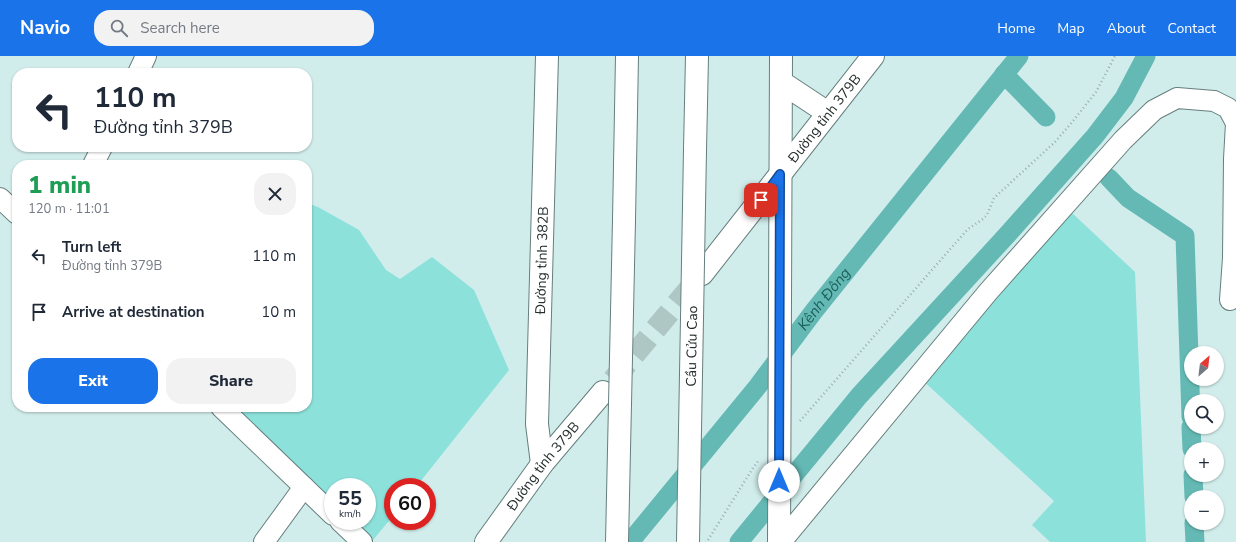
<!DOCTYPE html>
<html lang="en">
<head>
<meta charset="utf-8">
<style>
  :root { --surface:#fff; --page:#f2f2f3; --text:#1f2937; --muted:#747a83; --accent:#1a73e8 }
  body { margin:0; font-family:"Nunito Sans",sans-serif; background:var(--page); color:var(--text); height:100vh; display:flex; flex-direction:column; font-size:15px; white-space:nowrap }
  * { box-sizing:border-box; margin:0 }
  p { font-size:13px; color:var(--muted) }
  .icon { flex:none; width:22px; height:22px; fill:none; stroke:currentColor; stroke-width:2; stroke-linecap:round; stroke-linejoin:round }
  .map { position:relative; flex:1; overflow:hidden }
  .details { position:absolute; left:12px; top:104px; width:300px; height:252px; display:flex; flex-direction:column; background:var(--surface); border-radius:16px; box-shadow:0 1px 3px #0004 }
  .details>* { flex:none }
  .hud { position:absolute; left:12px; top:12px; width:300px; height:84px; border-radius:16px; box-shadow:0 1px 3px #0004; background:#fff; color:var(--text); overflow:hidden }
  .needle { width:26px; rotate:28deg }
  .tools { position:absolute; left:1184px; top:290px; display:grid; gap:8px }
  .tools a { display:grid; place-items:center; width:40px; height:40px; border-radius:50%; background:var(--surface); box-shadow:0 1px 3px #0004; font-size:20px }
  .speed { position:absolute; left:324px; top:422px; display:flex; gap:8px; font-size:20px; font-weight:700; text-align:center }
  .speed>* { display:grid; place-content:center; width:52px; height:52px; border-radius:50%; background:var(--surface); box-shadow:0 1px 3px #0004; line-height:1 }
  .speed small { font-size:10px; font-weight:400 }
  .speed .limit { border:6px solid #d22; background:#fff; color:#111 }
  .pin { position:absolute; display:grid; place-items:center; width:34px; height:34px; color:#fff; margin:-17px; border-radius:8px; box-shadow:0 2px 6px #0006 }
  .me { position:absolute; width:44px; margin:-22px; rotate:0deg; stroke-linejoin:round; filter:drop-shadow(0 0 3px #0008) }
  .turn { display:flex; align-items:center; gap:14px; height:84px; padding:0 16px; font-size:18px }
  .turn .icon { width:52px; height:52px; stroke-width:2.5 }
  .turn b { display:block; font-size:28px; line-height:34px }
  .round { display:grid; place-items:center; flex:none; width:42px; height:42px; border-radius:16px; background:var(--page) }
  .headline { display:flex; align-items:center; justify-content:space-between; height:68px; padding:0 16px }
  h1 { font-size:24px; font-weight:800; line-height:30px; color:#1e9e55 }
  .cta { display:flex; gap:8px; margin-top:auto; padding:8px 16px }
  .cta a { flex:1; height:46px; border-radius:16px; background:var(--accent); color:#fff; font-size:16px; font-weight:800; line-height:46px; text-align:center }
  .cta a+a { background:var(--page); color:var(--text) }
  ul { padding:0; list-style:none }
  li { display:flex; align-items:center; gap:12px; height:56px; padding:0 16px }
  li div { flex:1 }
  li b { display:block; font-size:15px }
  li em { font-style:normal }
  header { display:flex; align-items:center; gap:24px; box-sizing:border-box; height:56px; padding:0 20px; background:var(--accent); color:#fff }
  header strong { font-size:19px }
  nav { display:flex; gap:22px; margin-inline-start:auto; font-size:14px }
  .search { width:280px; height:36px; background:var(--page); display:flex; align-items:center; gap:10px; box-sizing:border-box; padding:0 14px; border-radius:16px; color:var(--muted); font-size:15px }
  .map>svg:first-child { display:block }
  .green { fill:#8ce1db }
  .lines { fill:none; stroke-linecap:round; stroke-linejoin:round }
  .canal { stroke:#64b9b4; stroke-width:19 }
  .major-tunnel { stroke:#aec7c5; stroke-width:22; stroke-dasharray:22 11; stroke-linecap:butt }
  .minor-casing { stroke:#657f7d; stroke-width:22 }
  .major-casing { stroke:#657f7d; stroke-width:24 }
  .highway-casing { stroke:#657f7d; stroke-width:24 }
  .path { stroke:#98aead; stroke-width:2.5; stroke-dasharray:1 3; stroke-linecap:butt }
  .minor { stroke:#fff; stroke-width:20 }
  .major { stroke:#fff; stroke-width:22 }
  .highway { stroke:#fff; stroke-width:22 }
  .highway-bridge-casing { stroke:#657f7d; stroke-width:24; stroke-linecap:butt }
  .highway-bridge { stroke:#fff; stroke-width:22 }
  .route-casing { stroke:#114b97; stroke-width:10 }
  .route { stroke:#1a73e8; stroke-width:7 }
  .labels { text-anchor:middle; stroke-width:3; stroke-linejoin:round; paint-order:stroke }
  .street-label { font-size:14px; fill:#242e2d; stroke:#defbf8 }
  .water-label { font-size:15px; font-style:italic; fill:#1b615e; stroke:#defbf8 }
</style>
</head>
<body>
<header>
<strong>Navio</strong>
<div class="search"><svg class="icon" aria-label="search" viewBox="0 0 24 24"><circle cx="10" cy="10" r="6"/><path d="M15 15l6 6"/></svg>Search here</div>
<nav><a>Home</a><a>Map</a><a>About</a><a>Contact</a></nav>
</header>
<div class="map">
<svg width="1236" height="486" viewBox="0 0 1236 486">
  <rect width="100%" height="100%" fill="#d1edeb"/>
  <g class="green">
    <path d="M307 147 318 151 359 174 386 214 400 223 432 201 474 234 509 314 416 431H393V460L373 484 353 465H367V431H333V446L232 351H307Z"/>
    <path d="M1071 156 1135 216 1146 486H1050L1032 469 1054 445 919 321Z"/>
  </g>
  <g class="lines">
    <g class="canal">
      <path d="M1004 18 1046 61"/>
      <path d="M1109 122 1128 142 1185 180 1191 361"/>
      <path d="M1191 371 1192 393"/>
      <path d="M1193 419 1194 441"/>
      <path d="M1194 467 1195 486"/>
      <path id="s1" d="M630 486 758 330 814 255 1019 0"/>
      <path d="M739 486 859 340 1007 179 1095 80 1124 42 1146 0"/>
    </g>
    <path class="major-tunnel" d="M613 324 700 220"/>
    <defs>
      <g id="minor">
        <path d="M138 17 146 0"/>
        <path d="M93 109 102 91"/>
        <path d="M0 142 17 158"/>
        <path d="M221 351 333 459"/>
        <path d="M340 465 362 486"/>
        <path d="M264 486 304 431"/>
        <path d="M781 486 988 236 1123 84 1154 54 1177 42 1214 45 1228 52 1236 67 1234 103 1233 202 1230 244"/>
      </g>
      <g id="major">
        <path d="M781 26 828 57"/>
        <path id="s2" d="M702 218 873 0"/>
        <path id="s3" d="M542 408 537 368 547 0"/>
        <path id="s4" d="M486 486 542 408 603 336"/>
        <path d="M779 486 781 0"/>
      </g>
      <g id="highway">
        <path d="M695 94 697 0"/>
        <path d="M624 164 627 0"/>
      </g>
    </defs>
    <use href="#minor" class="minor-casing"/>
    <use href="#major" class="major-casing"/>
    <use href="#highway" class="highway-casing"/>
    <g class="path">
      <path d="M800 365 952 191 968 173 983 163 987 159 994 142 1055 86 1073 65 1096 36 1115 0"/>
      <path d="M708 484 753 412 759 404"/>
    </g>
    <use href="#minor" class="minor"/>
    <use href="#major" class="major"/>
    <use href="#highway" class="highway"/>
    <defs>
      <g id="highway-bridge">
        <path d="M617 486 624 164"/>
        <path id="s5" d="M688 486 695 94"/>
      </g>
    </defs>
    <use href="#highway-bridge" class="highway-bridge-casing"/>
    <use href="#highway-bridge" class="highway-bridge"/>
  </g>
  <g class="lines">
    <defs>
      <path id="route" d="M761 144 780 118 779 425"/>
    </defs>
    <use href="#route" class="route-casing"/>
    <use href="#route" class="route"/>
  </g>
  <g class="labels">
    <g class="street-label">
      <text dy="5" stroke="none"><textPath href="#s2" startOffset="198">Đường tỉnh 379B</textPath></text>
      <text dy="5" stroke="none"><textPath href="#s3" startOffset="204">Đường tỉnh 382B</textPath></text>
      <text dy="5" stroke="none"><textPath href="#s5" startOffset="196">Cầu Cửu Cao</textPath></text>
      <text dy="5" stroke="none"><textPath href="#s4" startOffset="95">Đường tỉnh 379B</textPath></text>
    </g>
    <g class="water-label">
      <text dy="5" stroke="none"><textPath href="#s1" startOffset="311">Kênh Đông</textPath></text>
    </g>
  </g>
</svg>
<div class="tools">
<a><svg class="needle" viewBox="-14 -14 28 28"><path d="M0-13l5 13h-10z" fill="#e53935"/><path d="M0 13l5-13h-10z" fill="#747a83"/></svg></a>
<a><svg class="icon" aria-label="search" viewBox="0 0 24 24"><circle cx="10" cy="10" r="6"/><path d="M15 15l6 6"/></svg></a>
<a>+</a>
<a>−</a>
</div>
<div class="speed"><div>55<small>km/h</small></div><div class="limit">60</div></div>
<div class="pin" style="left:761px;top:144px;background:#d93025"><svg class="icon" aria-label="arrive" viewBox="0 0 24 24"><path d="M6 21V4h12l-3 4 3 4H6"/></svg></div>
<svg class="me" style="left:779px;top:425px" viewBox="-20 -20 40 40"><circle r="19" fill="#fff"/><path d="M0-13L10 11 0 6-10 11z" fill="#1a73e8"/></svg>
<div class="hud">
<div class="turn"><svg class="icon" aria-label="left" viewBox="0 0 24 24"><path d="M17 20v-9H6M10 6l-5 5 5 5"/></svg><div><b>110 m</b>Đường tỉnh 379B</div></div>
</div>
<section class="details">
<div class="headline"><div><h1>1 min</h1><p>120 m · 11:01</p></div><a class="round"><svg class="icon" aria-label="close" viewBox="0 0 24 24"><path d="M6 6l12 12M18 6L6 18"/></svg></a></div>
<ul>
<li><svg class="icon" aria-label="left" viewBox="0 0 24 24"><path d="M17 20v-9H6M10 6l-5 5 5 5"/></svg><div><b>Turn left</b><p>Đường tỉnh 379B</p></div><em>110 m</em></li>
<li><svg class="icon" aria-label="arrive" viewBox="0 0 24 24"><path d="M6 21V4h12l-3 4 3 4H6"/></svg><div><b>Arrive at destination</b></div><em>10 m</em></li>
</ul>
<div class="cta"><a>Exit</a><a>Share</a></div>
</section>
</div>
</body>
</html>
